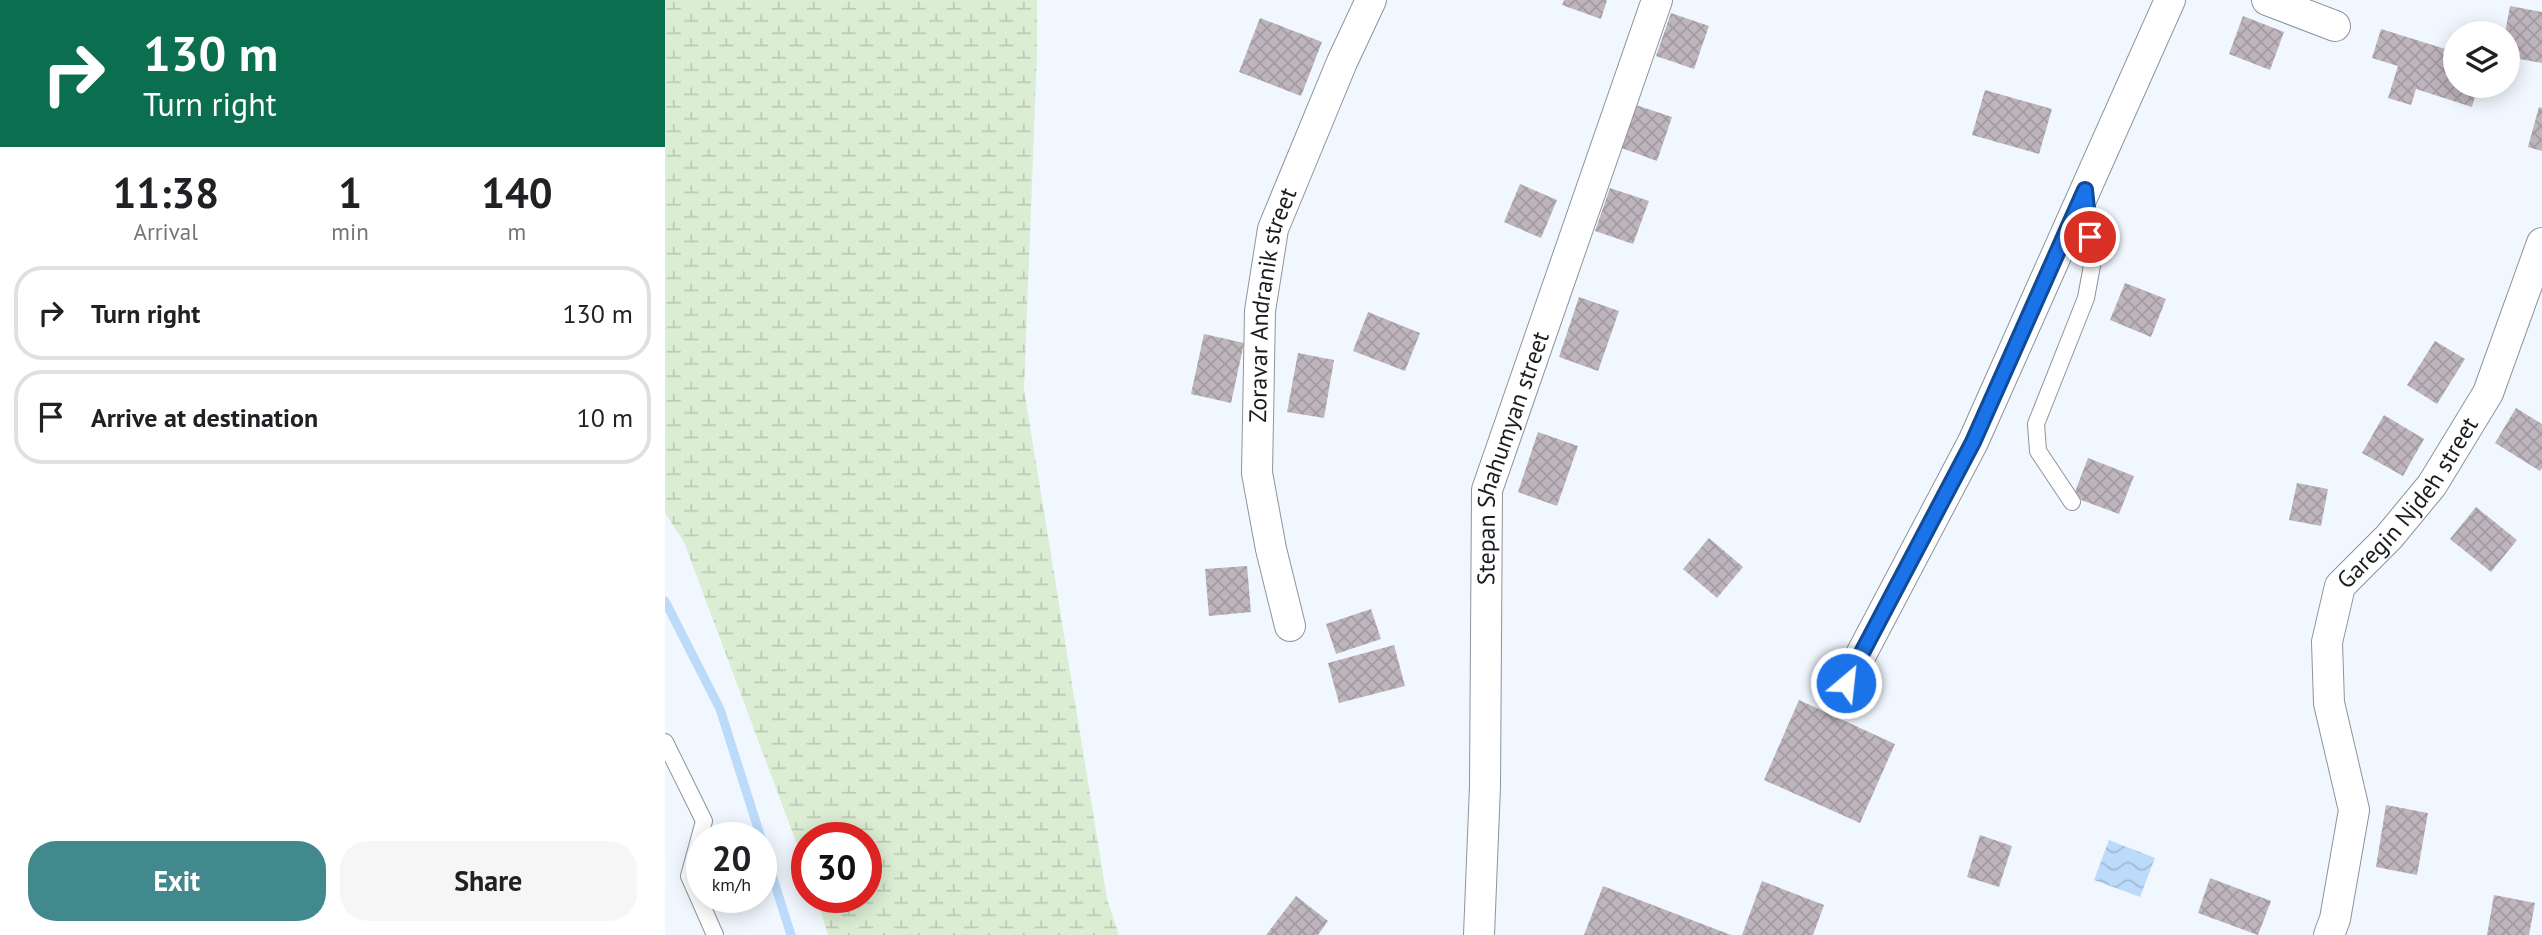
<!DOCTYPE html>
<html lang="en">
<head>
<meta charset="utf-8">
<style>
  :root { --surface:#fff; --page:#f6f6f6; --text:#202124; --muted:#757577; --line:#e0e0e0; --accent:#41898d }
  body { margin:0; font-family:"PT Sans",sans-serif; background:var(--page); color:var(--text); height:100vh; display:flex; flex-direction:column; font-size:26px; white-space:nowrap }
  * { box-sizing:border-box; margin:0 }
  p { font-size:23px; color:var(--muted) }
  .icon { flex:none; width:38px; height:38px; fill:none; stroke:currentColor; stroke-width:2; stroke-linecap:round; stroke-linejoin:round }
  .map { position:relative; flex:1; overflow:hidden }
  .drawer { display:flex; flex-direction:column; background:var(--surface); width:665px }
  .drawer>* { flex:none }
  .hud { background:#0b6e4f; color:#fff; overflow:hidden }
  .controls { position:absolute; left:1778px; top:21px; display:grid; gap:14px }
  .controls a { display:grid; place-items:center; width:77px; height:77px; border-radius:50%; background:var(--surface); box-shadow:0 4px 18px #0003; font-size:35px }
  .speed { position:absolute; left:21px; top:822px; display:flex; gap:14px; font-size:35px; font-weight:700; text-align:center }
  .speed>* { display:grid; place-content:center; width:91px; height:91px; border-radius:50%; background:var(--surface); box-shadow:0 4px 18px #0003; line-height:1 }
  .speed small { font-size:18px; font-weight:400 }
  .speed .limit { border:10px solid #d22; background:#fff; color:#111 }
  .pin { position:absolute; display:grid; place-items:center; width:60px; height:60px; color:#fff; margin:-30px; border:4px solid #fff; border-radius:50%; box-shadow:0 2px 7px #0007 }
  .me { position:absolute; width:77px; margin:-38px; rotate:28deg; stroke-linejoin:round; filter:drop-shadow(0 0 5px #0008) }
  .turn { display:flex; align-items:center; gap:24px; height:147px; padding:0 28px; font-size:32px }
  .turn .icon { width:91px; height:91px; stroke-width:2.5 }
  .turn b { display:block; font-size:49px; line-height:60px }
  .eta { display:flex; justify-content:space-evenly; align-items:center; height:119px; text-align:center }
  .eta b { font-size:42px; font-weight:600; line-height:49px }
  .cta { display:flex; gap:14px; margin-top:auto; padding:14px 28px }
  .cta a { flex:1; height:80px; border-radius:28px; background:var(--accent); color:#fff; font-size:28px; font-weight:600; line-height:80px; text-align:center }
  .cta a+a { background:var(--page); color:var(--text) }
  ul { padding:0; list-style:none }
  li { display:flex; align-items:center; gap:21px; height:94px; margin:0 14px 10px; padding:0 14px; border:4px solid var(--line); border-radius:28px }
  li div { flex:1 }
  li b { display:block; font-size:26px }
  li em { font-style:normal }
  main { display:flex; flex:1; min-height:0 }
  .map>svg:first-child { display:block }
  .wetland { fill:url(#wetland-marsh) }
  .water { fill:url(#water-waves) }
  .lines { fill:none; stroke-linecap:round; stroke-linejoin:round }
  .stream { stroke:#bcdafa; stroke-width:9 }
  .building { fill:url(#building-cross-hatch) }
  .service-casing { stroke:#8d949c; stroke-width:18 }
  .minor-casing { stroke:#8d949c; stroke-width:32 }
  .service { stroke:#fff; stroke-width:16 }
  .minor { stroke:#fff; stroke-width:30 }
  .route-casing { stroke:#114b97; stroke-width:18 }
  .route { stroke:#1a73e8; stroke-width:12 }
  .labels { text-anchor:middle; stroke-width:5; stroke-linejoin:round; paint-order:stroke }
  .street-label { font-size:24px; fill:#1a1d20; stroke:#f1f7fe }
</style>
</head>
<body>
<main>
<section class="drawer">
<div class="hud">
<div class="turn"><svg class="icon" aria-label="right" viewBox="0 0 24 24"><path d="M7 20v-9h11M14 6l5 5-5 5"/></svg><div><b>130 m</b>Turn right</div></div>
</div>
<div class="eta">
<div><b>11:38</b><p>Arrival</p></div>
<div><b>1</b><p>min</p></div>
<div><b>140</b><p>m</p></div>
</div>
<ul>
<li><svg class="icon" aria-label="right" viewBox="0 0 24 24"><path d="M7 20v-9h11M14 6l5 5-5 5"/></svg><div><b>Turn right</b></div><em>130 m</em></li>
<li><svg class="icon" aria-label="arrive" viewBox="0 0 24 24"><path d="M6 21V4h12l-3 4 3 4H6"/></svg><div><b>Arrive at destination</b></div><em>10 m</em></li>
</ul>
<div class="cta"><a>Exit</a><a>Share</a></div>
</section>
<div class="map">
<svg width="1877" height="935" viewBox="0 0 1877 935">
  <defs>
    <pattern id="wetland-marsh" width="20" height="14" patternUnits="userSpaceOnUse" patternTransform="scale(1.75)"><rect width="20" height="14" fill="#dbedd3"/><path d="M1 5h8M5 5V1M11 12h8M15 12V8" fill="none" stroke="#bbcbb5"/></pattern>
    <pattern id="water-waves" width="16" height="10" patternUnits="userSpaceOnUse" patternTransform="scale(1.75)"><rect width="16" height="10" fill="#bcdafa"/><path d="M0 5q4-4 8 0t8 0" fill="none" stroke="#a1bbd6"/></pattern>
    <pattern id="building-cross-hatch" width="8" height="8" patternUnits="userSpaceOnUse" patternTransform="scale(1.75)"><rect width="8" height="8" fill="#beb5bc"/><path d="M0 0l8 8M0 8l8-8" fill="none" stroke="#a39ba1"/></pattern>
  </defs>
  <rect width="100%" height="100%" fill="#f1f7fe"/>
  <path class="wetland" d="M0 0H372V53L359 389 442 899 454 935H163L152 898H201V838H142V871L19 542 0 513Z"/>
  <path class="water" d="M1444 840 1490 858 1475 897 1429 880Z"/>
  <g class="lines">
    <g class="stream">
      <path d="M0 601 55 709 96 838"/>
      <path d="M96 840 126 935"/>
    </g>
  </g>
  <g class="building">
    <path d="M899 0H942L936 19 897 5Z"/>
    <path d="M1845 6 1877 12V63L1843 57V33H1840Z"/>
    <path d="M1006 13 1044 26 1029 69 991 56Z"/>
    <path d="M1578 16 1619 32 1605 70 1564 54Z"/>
    <path d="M595 18 657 42 636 96 574 72Z"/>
    <path d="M1716 29 1790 52V65L1786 78 1790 79V86H1813L1807 107 1751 89 1746 105 1723 98 1733 66 1707 58Z"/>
    <path d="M1320 90 1387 109 1374 154 1307 135Z"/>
    <path d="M968 104 1007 117 992 161 954 147Z"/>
    <path d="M1874 107 1877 108V151L1863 147Z"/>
    <path d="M855 184 892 200 876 238 839 222Z"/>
    <path d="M945 188 984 201 968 244 930 231Z"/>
    <path d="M1460 283 1501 299 1486 337 1445 320Z"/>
    <path d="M914 297 954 311 933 371 894 357Z"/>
    <path d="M703 312 755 333 740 371 688 351Z"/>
    <path d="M539 334 579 343 566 403 526 394Z"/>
    <path d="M1770 341 1800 359 1772 404 1742 385Z"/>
    <path d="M633 353 669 360 659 418 622 412Z"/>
    <path d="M1851 408 1877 424V468L1875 471 1830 443Z"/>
    <path d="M1719 415 1759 439 1738 476 1697 453Z"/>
    <path d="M873 432 913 446 892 506 853 492Z"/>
    <path d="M1423 458 1469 476 1454 514 1408 497Z"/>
    <path d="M1632 483 1663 489 1656 526 1624 520Z"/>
    <path d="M1811 507 1852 540 1826 572 1785 539Z"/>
    <path d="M1044 538 1078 567 1052 598 1018 569Z"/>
    <path d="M582 566 586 612 544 616 540 569Z"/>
    <path d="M706 609 716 639 671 654 661 624Z"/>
    <path d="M729 645 740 686 674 703 663 663Z"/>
    <path d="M1134 700 1230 744 1195 823 1099 780Z"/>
    <path d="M1721 805 1763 813 1752 875 1711 867Z"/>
    <path d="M1315 835 1347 846 1334 887 1302 877Z"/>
    <path d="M1545 878 1606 901 1593 935 1533 913Z"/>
    <path d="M1097 881 1159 905 1148 935H1077Z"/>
    <path d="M938 886 1066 935H919Z"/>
    <path d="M1829 895 1870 903 1864 935H1822Z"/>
    <path d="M631 896 663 921 653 935H601Z"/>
  </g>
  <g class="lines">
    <defs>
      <g id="service">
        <path d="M1407 502 1373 451 1371 424 1421 298 1428 260 1421 199"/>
        <path d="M0 742 39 821 24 876 50 935"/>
      </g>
      <g id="minor">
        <path d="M1602 0 1670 26"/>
        <path id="s1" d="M625 626 606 549 592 473 595 311 608 229 677 62 706 0"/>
        <path d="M1181 683 1308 442 1505 0"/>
        <path id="s2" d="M814 935 820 786 822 490 992 0"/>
        <path id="s3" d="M1664 935 1670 919 1689 810 1664 703 1662 642 1675 586 1724 537 1767 485 1823 393 1877 243"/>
      </g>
    </defs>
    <use href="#service" class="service-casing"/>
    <use href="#minor" class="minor-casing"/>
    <use href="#service" class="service"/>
    <use href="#minor" class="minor"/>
  </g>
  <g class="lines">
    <defs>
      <path id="route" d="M1181 683 1308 442 1420 190 1425 237"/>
    </defs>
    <use href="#route" class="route-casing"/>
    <use href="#route" class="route"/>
  </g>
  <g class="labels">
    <g class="street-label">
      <text dy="8" stroke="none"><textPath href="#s1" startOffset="326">Zoravar Andranik street</textPath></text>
      <text dy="8" stroke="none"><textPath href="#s2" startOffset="481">Stepan Shahumyan street</textPath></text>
      <text dy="8" stroke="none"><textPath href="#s3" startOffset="464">Garegin Njdeh street</textPath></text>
    </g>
  </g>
</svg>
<div class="controls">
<a><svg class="icon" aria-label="layers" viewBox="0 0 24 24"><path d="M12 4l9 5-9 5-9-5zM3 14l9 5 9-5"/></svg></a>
</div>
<div class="speed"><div>20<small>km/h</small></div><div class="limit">30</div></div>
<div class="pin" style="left:1425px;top:237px;background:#d93025"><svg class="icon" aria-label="arrive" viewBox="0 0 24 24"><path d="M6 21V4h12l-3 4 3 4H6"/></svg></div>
<svg class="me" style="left:1181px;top:683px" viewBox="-20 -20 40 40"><circle r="17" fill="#1a73e8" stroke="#fff" stroke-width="3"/><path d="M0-11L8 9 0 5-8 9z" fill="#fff"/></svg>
</div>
</main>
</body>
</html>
